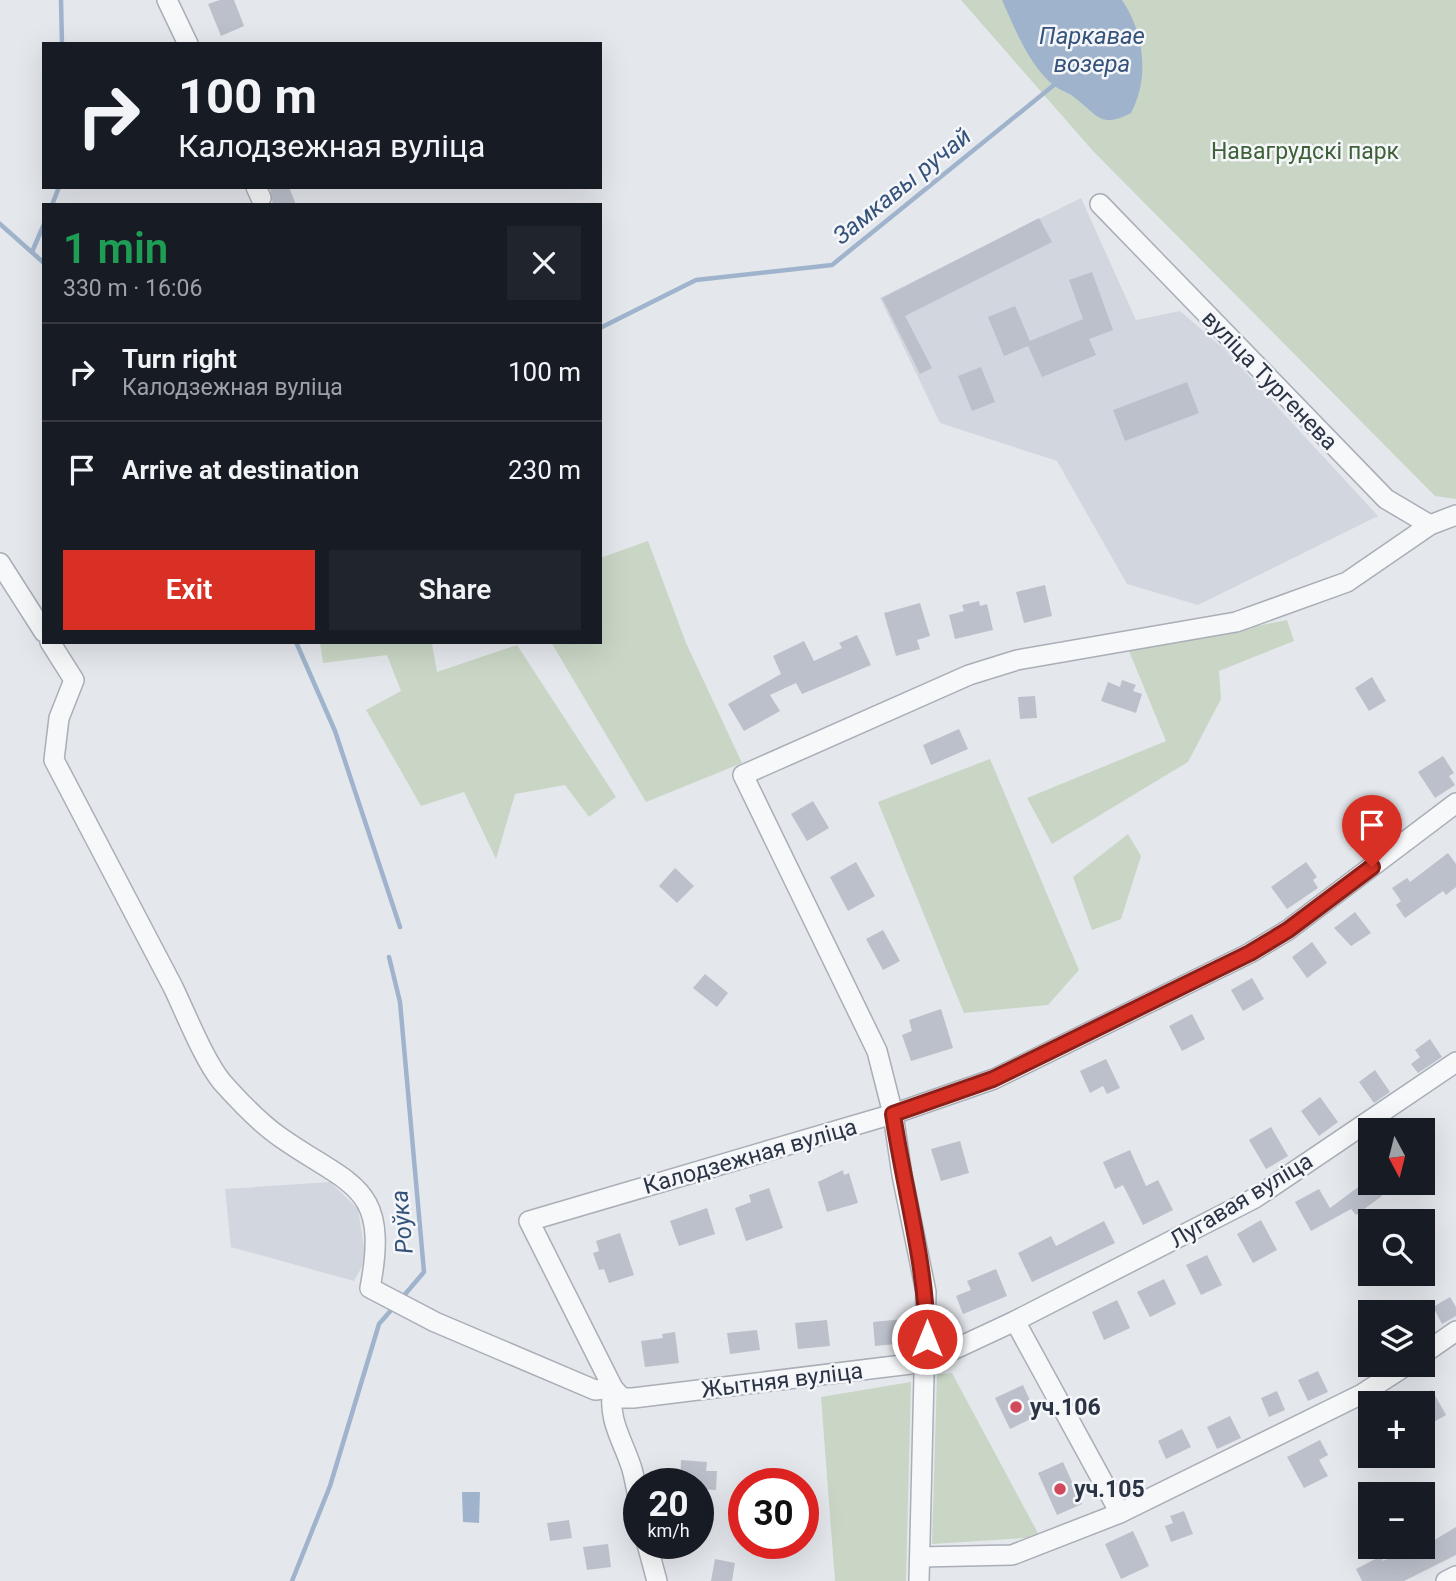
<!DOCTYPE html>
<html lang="en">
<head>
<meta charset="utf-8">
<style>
  :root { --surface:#171b24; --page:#20242c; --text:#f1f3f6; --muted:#9ea1a6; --line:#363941; --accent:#d93025 }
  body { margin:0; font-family:Roboto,sans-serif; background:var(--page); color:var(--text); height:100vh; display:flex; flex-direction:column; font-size:26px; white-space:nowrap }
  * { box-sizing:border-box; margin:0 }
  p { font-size:23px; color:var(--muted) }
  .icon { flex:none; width:38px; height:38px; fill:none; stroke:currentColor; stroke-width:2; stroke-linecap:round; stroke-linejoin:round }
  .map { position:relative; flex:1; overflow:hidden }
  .details { position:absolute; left:42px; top:203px; width:560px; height:441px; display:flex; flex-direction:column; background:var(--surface); border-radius:0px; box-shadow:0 7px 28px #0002 }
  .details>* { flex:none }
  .hud { position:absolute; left:42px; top:42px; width:560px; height:147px; border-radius:0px; box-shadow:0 7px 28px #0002; background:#171b24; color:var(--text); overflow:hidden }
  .needle { width:46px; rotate:173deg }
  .fabs { position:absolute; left:1358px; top:1118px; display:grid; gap:14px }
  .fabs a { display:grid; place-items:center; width:77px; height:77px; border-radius:0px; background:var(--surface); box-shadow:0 7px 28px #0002; font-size:35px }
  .speed { position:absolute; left:623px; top:1468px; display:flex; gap:14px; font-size:35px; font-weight:700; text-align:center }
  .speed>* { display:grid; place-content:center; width:91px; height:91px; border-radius:50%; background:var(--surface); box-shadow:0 7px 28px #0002; line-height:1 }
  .speed small { font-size:18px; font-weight:400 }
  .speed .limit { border:10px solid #d22; background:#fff; color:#111 }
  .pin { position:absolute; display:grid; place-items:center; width:60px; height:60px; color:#fff; margin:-72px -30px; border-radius:50% 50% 50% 0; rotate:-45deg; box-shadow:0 0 7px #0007 }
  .pin .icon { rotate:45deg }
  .me { position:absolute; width:77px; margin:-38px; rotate:0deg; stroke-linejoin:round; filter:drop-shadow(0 0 5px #0008) }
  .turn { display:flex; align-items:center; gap:24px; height:147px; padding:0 21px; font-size:32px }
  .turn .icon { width:91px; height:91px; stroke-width:2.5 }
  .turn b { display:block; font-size:49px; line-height:60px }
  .round { display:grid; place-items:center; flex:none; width:74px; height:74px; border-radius:0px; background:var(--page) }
  .overview { display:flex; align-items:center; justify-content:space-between; height:119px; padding:0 21px }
  h1 { font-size:42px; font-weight:600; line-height:52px; color:#1e9e55 }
  .action { display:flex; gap:14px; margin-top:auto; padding:14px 21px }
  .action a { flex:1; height:80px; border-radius:0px; background:var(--accent); color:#fff; font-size:28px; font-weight:600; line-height:80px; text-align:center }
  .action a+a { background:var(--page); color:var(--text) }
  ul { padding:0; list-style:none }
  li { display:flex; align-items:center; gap:21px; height:98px; padding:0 21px; border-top:2px solid var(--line) }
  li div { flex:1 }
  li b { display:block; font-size:26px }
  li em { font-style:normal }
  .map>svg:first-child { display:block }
  .built { fill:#d2d6de }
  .green { fill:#c9d6c5 }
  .water { fill:#9fb4cc }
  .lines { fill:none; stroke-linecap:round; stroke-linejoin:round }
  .stream { stroke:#9fb4cc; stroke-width:4.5 }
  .building { fill:#bbc0ca }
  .minor-casing { stroke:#a9aeb7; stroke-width:22 }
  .minor { stroke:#f7f8fa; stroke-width:19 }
  .route-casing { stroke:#8d1f18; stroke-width:18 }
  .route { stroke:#d93025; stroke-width:12 }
  .poi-dot { fill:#d1495b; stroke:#f4f6f9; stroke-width:2.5 }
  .labels { text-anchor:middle; stroke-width:5; stroke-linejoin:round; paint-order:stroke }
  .park-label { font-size:23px; fill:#3f6138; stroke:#f4f6f9 }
  .street-label { font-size:23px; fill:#2b3445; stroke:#f4f6f9 }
  .poi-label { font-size:23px; font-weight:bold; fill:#2b3445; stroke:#f4f6f9; text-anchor:start }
  .water-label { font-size:24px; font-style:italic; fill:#34527a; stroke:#f4f6f9 }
</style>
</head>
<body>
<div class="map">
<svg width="1456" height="1581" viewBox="0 0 1456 1581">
  <rect width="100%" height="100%" fill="#e4e7ec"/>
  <g class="built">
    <path d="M1081 198 1136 320 1180 311 1224 349 1378 516 1198 605 1127 584 1057 461 940 423 880 298Z"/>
    <path d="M330 1182 358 1209 366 1259 354 1281 231 1247 225 1189Z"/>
  </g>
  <g class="green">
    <path d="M961 0H1456V499L1435 496 1093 151Z"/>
    <path d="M648 541 686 643 742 763 646 802 551 642H600V558Z"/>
    <path d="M1287 620 1294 641 1219 671 1221 699 1188 762 1052 844 1027 798 1166 741 1129 651Z"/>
    <path d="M320 642H435L432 644 437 672 517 645 616 797 589 817 565 785 515 794 496 859 464 792 421 806 366 710 401 691 387 655 323 663Z"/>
    <path d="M990 759 1079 970 1048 1005 964 1013 878 802Z"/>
    <path d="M1128 834 1141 856 1121 919 1092 930 1073 877Z"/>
    <path d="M952 1373 1040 1537 932 1544 937 1374Z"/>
    <path d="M911 1382 906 1581H835L821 1397Z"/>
  </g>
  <g class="water">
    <path d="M1002 0H1122C1144 32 1150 78 1131 113 1100 129 1098 115 1075 98 1070 93 1062 91 1056 87 1030 68 1015 29 1002 0Z"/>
    <path d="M462 1492H480L479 1523 463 1522Z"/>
  </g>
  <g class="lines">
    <g class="stream">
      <path d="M61 0 62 44"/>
      <path d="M52 205 59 187"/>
      <path d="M0 224 44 263"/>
      <path d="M32 252 44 224"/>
      <path d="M600 328 696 280 832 265 1054 85 1055 81"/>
      <path d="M296 642 335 731 400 927"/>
      <path d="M389 957 400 1002 424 1272 401 1299"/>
      <path d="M292 1581 330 1486 379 1324 393 1308"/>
    </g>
  </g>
  <g class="building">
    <path d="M220 0H234L244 26 221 36 208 4Z"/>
    <path d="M270 187H289L296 205H273Z"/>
    <path d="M1039 218 1052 242 905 316 932 368 920 374 882 298Z"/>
    <path d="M1092 272 1113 330 1089 339 1096 355 1042 377 1028 346 1004 356 988 317 1015 306 1030 341 1083 319 1069 280Z"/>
    <path d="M981 367 995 402 972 411 958 376Z"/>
    <path d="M1187 382 1199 413 1125 441 1113 410Z"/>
    <path d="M1045 585 1052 616 1024 623 1016 592Z"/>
    <path d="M979 601 980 606 987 604 993 630 955 639 949 615 964 611 962 605Z"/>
    <path d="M920 603 930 636 917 640 920 649 896 656 884 613Z"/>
    <path d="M857 635 871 665 802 694 796 683 770 695 780 711 744 731 728 704 781 674 773 656 804 641 814 661 842 648 839 643Z"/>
    <path d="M1372 677 1386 701 1369 711 1355 688Z"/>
    <path d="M1122 680 1136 685 1133 691 1142 694 1136 713 1101 701 1108 682 1120 687Z"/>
    <path d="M1035 696 1037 718 1020 719 1018 697Z"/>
    <path d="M959 729 968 749 931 765 923 745Z"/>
    <path d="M1443 756 1454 773 1449 776 1455 785 1435 798 1418 772Z"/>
    <path d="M813 801 829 828 807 841 791 814Z"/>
    <path d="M1377 804 1387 817 1381 822 1387 829 1369 842 1354 822Z"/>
    <path d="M1448 853 1456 864V887L1446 895 1443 891 1405 918 1396 905 1401 901 1392 888 1407 878 1410 882Z"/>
    <path d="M856 862 875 896 848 911 830 877Z"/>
    <path d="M1306 862 1317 877 1313 880 1318 888 1287 909 1271 887Z"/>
    <path d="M675 868 694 886 677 903 659 886Z"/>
    <path d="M1355 912 1371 933 1351 946 1334 928Z"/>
    <path d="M883 930 900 961 883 970 866 939Z"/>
    <path d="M1312 942 1327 963 1307 978 1292 957Z"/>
    <path d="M705 974 728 993 717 1007 693 988Z"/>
    <path d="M1252 978 1264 999 1243 1011 1231 990Z"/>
    <path d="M941 1009 953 1048 911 1061 902 1035 912 1031 909 1020Z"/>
    <path d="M1192 1014 1205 1039 1182 1051 1169 1026Z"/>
    <path d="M1430 1039 1442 1057 1418 1073 1411 1064 1420 1057 1415 1050Z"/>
    <path d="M1106 1059 1120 1088 1107 1094 1103 1086 1090 1093 1080 1071Z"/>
    <path d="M1375 1070 1390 1092 1374 1103 1359 1082Z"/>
    <path d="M1320 1097 1338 1122 1319 1136 1301 1111Z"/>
    <path d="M1271 1127 1288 1156 1266 1169 1249 1140Z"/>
    <path d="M960 1141 969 1173 941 1181 931 1149Z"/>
    <path d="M1130 1150 1146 1186 1158 1180 1173 1210 1143 1225 1123 1185 1115 1189 1103 1162Z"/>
    <path d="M843 1170 844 1175 849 1173 858 1203 827 1212 818 1182Z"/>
    <path d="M1369 1179 1382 1196 1356 1215 1351 1209 1311 1231 1295 1202 1319 1189 1330 1208Z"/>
    <path d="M769 1188 783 1228 746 1241 735 1208 751 1202 749 1195Z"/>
    <path d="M707 1208 715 1234 679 1246 670 1221Z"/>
    <path d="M1261 1220 1277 1250 1253 1263 1237 1234Z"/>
    <path d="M1104 1221 1115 1243 1032 1282 1018 1253 1051 1236 1056 1246Z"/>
    <path d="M620 1233 634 1275 609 1283 604 1269 599 1270 593 1253 599 1251 596 1241Z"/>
    <path d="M1207 1255 1222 1285 1201 1295 1186 1265Z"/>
    <path d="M996 1269 1007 1296 963 1314 956 1296 971 1290 967 1281Z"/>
    <path d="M1164 1279 1176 1304 1150 1317 1137 1292Z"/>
    <path d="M1450 1297 1456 1307V1316L1442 1324 1433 1307Z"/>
    <path d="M1117 1300 1130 1328 1104 1340 1092 1312Z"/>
    <path d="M904 1319 906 1343 875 1346 873 1322Z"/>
    <path d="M827 1320 830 1346 798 1349 795 1323Z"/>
    <path d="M757 1330 760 1350 730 1354 727 1333Z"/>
    <path d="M675 1332 679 1363 645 1367 641 1341 663 1338 662 1334Z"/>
    <path d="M1318 1371 1328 1392 1308 1401 1298 1380Z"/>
    <path d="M1023 1385 1037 1416 1010 1429 995 1398Z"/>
    <path d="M1432 1390 1446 1415 1423 1428V1411L1428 1408 1421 1397Z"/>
    <path d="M1277 1391 1285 1410 1269 1417 1261 1398Z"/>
    <path d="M1230 1416 1241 1438 1217 1449 1207 1427Z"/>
    <path d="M1182 1429 1191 1447 1166 1459 1158 1441Z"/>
    <path d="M1320 1440 1328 1455 1319 1460 1328 1476 1304 1488 1287 1457Z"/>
    <path d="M681 1460 707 1462 706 1471H717L716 1490 698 1489V1484H680Z"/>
    <path d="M1063 1462 1082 1504 1057 1515 1038 1473Z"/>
    <path d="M1184 1511 1193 1534 1171 1542 1165 1526 1173 1523 1170 1516Z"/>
    <path d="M569 1520 572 1538 550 1541 547 1523Z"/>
    <path d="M1456 1527V1555L1404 1581H1362L1356 1569 1381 1556 1383 1561 1411 1547H1423Z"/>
    <path d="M1133 1531 1149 1566 1121 1579 1105 1544Z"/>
    <path d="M608 1544 611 1567 587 1570 583 1547Z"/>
    <path d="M715 1559 735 1563 732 1581H711Z"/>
  </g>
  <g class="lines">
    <defs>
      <g id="minor">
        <path d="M167 0 188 44"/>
        <path d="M256 187 261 198"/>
        <path d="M1100 204 1386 499 1430 525 1456 515"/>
        <path d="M0 563 44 632"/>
        <path d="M50 642 74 680 59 718 54 760C94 836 133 912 173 987 186 1014 204 1060 222 1082 238 1100 260 1123 280 1137 351 1187 390 1184 370 1288L435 1322 595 1390 613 1388 622 1398H633L927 1362 1015 1321 1120 1513 1362 1394 1407 1365"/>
        <path d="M1015 1321 1255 1198 1456 1062"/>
        <path d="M1423 1354 1456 1331"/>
        <path d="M639 1503C637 1492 635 1480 632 1469 623 1440 607 1420 613 1388L529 1221 893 1114 994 1079 1250 953 1288 930 1456 803"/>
        <path d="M647 1544 657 1581"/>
        <path d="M920 1557 1012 1555 1120 1513"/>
        <path d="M919 1581 926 1292 902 1175 893 1114 877 1051 743 775 969 675 1017 660 1236 622 1347 582 1430 525"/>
        <path d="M1446 1581 1456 1576"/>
      </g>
    </defs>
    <use href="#minor" class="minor-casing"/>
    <use href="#minor" class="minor"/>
  </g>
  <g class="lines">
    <defs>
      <path id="route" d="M927 1339C926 1263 904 1189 893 1114L993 1079 1250 953 1288 930 1372 867"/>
    </defs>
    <use href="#route" class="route-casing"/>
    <use href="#route" class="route"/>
  </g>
  <g class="poi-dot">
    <circle cx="1016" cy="1407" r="7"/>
    <circle cx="1060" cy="1489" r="7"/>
  </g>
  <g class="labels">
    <g class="park-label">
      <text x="1305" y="159">Навагрудскі парк</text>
    </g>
    <g class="street-label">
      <text transform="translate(1270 380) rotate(46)" y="8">вуліца Тургенева</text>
      <text transform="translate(750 1156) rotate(-16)" y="8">Калодзежная вуліца</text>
      <text transform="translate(1241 1200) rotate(-31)" y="8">Лугавая вуліца</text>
      <text transform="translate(782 1380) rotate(-7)" y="8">Жытняя вуліца</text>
    </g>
    <g class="poi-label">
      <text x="1030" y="1415">уч.106</text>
      <text x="1074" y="1497">уч.105</text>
    </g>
    <g class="water-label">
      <text x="1092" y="44">Паркавае<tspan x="1092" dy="28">возера</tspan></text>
      <text transform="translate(902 186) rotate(-39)" y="8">Замкавы ручай</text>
      <text transform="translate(402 1222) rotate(-95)" y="8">Роўка</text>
    </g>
  </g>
</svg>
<div class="fabs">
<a><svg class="needle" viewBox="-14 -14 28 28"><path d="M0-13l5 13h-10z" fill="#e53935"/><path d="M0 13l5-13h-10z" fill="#9ea1a6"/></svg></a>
<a><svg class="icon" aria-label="search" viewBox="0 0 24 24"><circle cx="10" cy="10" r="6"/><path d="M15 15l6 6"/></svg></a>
<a><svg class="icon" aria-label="layers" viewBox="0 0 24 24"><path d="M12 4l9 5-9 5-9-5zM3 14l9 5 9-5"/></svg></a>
<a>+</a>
<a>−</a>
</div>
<div class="speed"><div>20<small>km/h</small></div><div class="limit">30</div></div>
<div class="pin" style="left:1372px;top:867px;background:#d93025"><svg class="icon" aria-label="arrive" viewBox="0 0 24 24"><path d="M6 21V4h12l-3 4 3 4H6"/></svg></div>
<svg class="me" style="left:927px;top:1339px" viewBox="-20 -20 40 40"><circle r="17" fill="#d93025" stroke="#fff" stroke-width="3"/><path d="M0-11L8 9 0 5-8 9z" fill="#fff"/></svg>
<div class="hud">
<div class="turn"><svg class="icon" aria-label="right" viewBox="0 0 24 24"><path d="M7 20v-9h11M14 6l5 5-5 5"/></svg><div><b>100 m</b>Калодзежная вуліца</div></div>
</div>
<section class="details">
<div class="overview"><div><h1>1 min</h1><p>330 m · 16:06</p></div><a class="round"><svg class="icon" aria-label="close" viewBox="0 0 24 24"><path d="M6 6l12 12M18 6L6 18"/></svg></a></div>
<ul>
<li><svg class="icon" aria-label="right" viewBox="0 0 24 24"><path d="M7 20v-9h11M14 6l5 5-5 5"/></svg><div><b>Turn right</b><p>Калодзежная вуліца</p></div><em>100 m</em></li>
<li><svg class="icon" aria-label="arrive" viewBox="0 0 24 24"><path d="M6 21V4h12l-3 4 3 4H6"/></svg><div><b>Arrive at destination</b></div><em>230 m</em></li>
</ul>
<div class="action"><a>Exit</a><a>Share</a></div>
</section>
</div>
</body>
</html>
